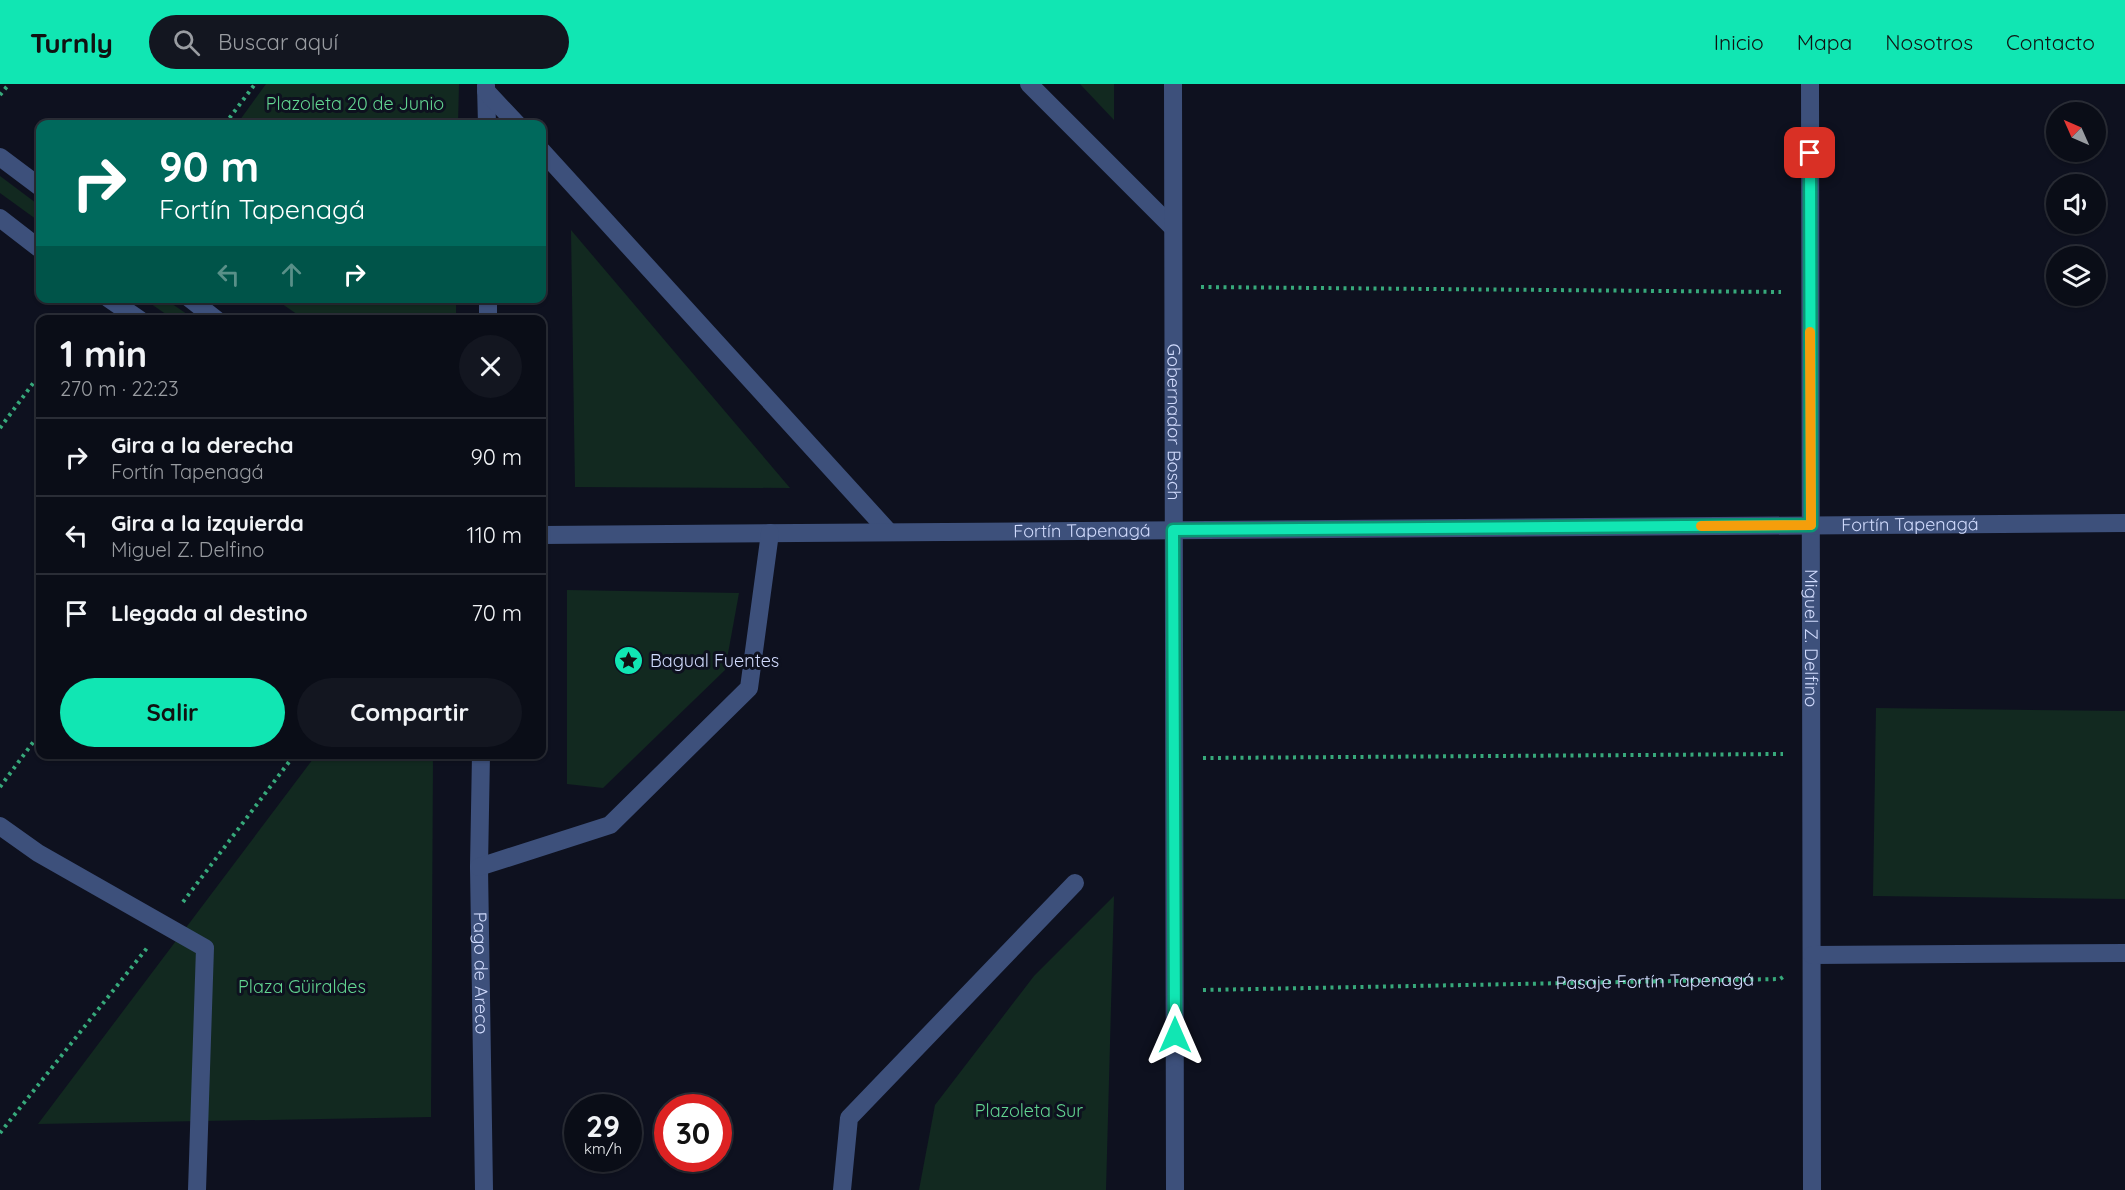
<!DOCTYPE html>
<html lang="es">
<head>
<meta charset="utf-8">
<style>
  :root { --surface:#0a0d17; --page:#131620; --text:#f1f3f6; --muted:#999ca1; --line:#2a2d36; --accent:#11e6b3 }
  body { margin:0; font-family:Quicksand,sans-serif; background:var(--page); color:var(--text); height:100vh; display:flex; flex-direction:column; font-size:22px; white-space:nowrap }
  * { box-sizing:border-box; margin:0 }
  p { font-size:20px; color:var(--muted) }
  .icon { flex:none; width:33px; height:33px; fill:none; stroke:currentColor; stroke-width:2; stroke-linecap:round; stroke-linejoin:round }
  .map { position:relative; flex:1; overflow:hidden }
  .drawer { position:absolute; left:36px; top:231px; width:510px; height:444px; display:flex; flex-direction:column; background:var(--surface); border-radius:12px; box-shadow:0 2px 4px #0004,0 0 0 2px var(--line) }
  .drawer>* { flex:none }
  .top-card { position:absolute; left:36px; top:36px; width:510px; height:183px; border-radius:12px; box-shadow:0 2px 4px #0004,0 0 0 2px var(--line); background:#00695c; color:#fff; overflow:hidden }
  .needle { width:39px; rotate:315deg }
  .fabs { position:absolute; left:2046px; top:18px; display:grid; gap:12px }
  .fabs a { display:grid; place-items:center; width:60px; height:60px; border-radius:50%; background:var(--surface); box-shadow:0 2px 4px #0004,0 0 0 2px var(--line); font-size:30px }
  .speed { position:absolute; left:564px; top:1010px; display:flex; gap:12px; font-size:30px; font-weight:700; text-align:center }
  .speed>* { display:grid; place-content:center; width:78px; height:78px; border-radius:50%; background:var(--surface); box-shadow:0 2px 4px #0004,0 0 0 2px var(--line); line-height:1 }
  .speed small { font-size:15px; font-weight:400 }
  .speed .limit { border:9px solid #d22; background:#fff; color:#111 }
  .pin { position:absolute; display:grid; place-items:center; width:51px; height:51px; color:#fff; margin:-26px; border-radius:12px; box-shadow:0 3px 9px #0006 }
  .me { position:absolute; width:66px; margin:-33px; rotate:0deg; stroke-linejoin:round; filter:drop-shadow(0 0 4px #0008) }
  .turn { display:flex; align-items:center; gap:21px; height:126px; padding:0 24px; font-size:27px }
  .turn .icon { width:78px; height:78px; stroke-width:2.5 }
  .turn b { display:block; font-size:42px; line-height:51px }
  .lanes { display:flex; align-items:center; height:57px; padding:0 24px; background:#0003; justify-content:center; gap:30px; direction:ltr }
  .lanes .off { opacity:.35 }
  .round { display:grid; place-items:center; flex:none; width:63px; height:63px; border-radius:32px; background:var(--page) }
  .summary { display:flex; align-items:center; justify-content:space-between; height:102px; padding:0 24px }
  h1 { font-size:36px; font-weight:700; line-height:45px }
  .primary-button { display:flex; gap:12px; margin-top:auto; padding:12px 24px }
  .primary-button a { flex:1; height:69px; border-radius:36px; background:var(--accent); color:#111; font-size:24px; font-weight:700; line-height:69px; text-align:center }
  .primary-button a+a { background:var(--page); color:var(--text) }
  ul { padding:0; list-style:none }
  li { display:flex; align-items:center; gap:18px; height:78px; padding:0 24px; border-top:2px solid var(--line) }
  li div { flex:1 }
  li b { display:block; font-size:22px }
  li em { font-style:normal }
  header { display:flex; align-items:center; gap:36px; box-sizing:border-box; height:84px; padding:0 30px; background:var(--accent); color:#111 }
  header strong { font-size:28px }
  nav { display:flex; gap:33px; margin-inline-start:auto; font-size:21px }
  .search { width:420px; height:54px; background:var(--page); display:flex; align-items:center; gap:15px; box-sizing:border-box; padding:0 21px; border-radius:33px; color:var(--muted); font-size:22px }
  .map>svg:first-child { display:block }
  .green { fill:#122920 }
  .lines { fill:none; stroke-linecap:round; stroke-linejoin:round }
  .path { stroke:#37a97b; stroke-width:4; stroke-dasharray:3 4.5; stroke-linecap:butt }
  .minor { stroke:#3d507b; stroke-width:18 }
  .route-casing { stroke:#0b9674; stroke-width:15 }
  .route { stroke:#11e6b3; stroke-width:10 }
  .slow { stroke:#f59e0b; stroke-width:10 }
  .labels { text-anchor:middle; stroke-width:6; stroke-linejoin:round; paint-order:stroke }
  .park-label { font-size:18px; fill:#62d591; stroke:#0e111f }
  .street-label { font-size:18px; fill:#d0dafc; stroke:#0e111f }
  .poi-label { font-size:18px; fill:#d0dafc; stroke:#0e111f; text-anchor:start }
</style>
</head>
<body>
<header>
<strong>Turnly</strong>
<div class="search"><svg class="icon" aria-label="search" viewBox="0 0 24 24"><circle cx="10" cy="10" r="6"/><path d="M15 15l6 6"/></svg>Buscar aquí</div>
<nav><a>Inicio</a><a>Mapa</a><a>Nosotros</a><a>Contacto</a></nav>
</header>
<div class="map">
<svg width="2125" height="1106" viewBox="0 0 2125 1106">
  <rect width="100%" height="100%" fill="#0e111f"/>
  <g class="green">
    <path d="M266 0H459L458 40H237Z"/>
    <path d="M1080 0H1114V36Z"/>
    <path d="M0 92 40 122V138L0 109Z"/>
    <path d="M571 146 790 404 575 403Z"/>
    <path d="M144 215H165L194 235H173Z"/>
    <path d="M275 215H456V235H304Z"/>
    <path d="M567 506 739 509 725 586 603 704 567 700Z"/>
    <path d="M1876 624 2125 627V815L1873 812Z"/>
    <path d="M316 671H433L431 1033 38 1040Z"/>
    <path d="M1114 812 1106 1106H919L935 1021 1034 892Z"/>
  </g>
  <g class="lines">
    <g class="path">
      <path d="M0 11 9 0"/>
      <path d="M225 40 255 0"/>
      <path d="M1201 203 1781 208"/>
      <path d="M0 344 40 290"/>
      <path d="M1203 674 1783 670"/>
      <path d="M0 703 40 649"/>
      <path d="M183 818 295 670"/>
      <path id="s1" d="M1203 906 1780 895 1783 893"/>
      <path d="M0 1049 147 864"/>
    </g>
    <g class="minor">
      <path d="M1029 0 1173 144"/>
      <path id="s2" d="M1173 0 1175 1106"/>
      <path id="s3" d="M1810 0 1812 1106"/>
      <path d="M486 2 487 40"/>
      <path d="M486 7 517 40"/>
      <path d="M542 67 889 448"/>
      <path d="M0 73 40 103"/>
      <path d="M0 134 40 165"/>
      <path d="M108 214 140 236"/>
      <path d="M189 214 217 236"/>
      <path d="M488 214V236"/>
      <path id="s4" d="M542 451 2125 439"/>
      <path id="s5" d="M481 670 479 783 484 1106"/>
      <path d="M0 742 38 769 205 864 197 1106"/>
      <path d="M479 783 610 741 749 604 770 449"/>
      <path d="M1812 871 2125 869"/>
      <path d="M842 1106 849 1034 1075 799"/>
    </g>
  </g>
  <g class="lines">
    <defs>
      <path id="route" d="M1175 951 1173 446 1811 441 1810 69"/>
    </defs>
    <use href="#route" class="route-casing"/>
    <use href="#route" class="route"/>
    <path class="slow" d="M1701 442 1811 441 1810 248"/>
  </g>
  <defs>
    <symbol id="sight-disc" viewBox="-11 -11 22 22"><circle r="9.5" fill="#11e6b3" stroke="#0e111f"/><path d="M0-6L1.8-2.2L6-1.7L2.9 1.2L3.7 5.4L0 3.3L-3.7 5.4L-2.9 1.2L-6-1.7L-1.8-2.2Z" fill="#111"/></symbol>
  </defs>
  <g fill-rule="evenodd">
    <use href="#sight-disc" x="612" y="560" width="33" height="33"/>
  </g>
  <g class="labels">
    <g class="park-label">
      <text x="355" y="26">Plazoleta 20 de Junio</text>
      <text x="302" y="909">Plaza Güiraldes</text>
      <text x="1029" y="1033">Plazoleta Sur</text>
    </g>
    <g class="street-label">
      <text dy="6" stroke="none"><textPath href="#s2" startOffset="338">Gobernador Bosch</textPath></text>
      <text dy="6" stroke="none"><textPath href="#s4" startOffset="1368">Fortín Tapenagá</textPath></text>
      <text dy="6" stroke="none"><textPath href="#s4" startOffset="540">Fortín Tapenagá</textPath></text>
      <text dy="6" stroke="none"><textPath href="#s3" startOffset="554">Miguel Z. Delfino</textPath></text>
      <text dy="6" stroke="none"><textPath href="#s5" startOffset="219">Pago de Areco</textPath></text>
      <text dy="6" stroke="none"><textPath href="#s1" startOffset="452">Pasaje Fortín Tapenagá</textPath></text>
    </g>
    <g class="poi-label">
      <text x="650" y="583">Bagual Fuentes</text>
    </g>
  </g>
</svg>
<div class="fabs">
<a><svg class="needle" viewBox="-14 -14 28 28"><path d="M0-13l5 13h-10z" fill="#e53935"/><path d="M0 13l5-13h-10z" fill="#999ca1"/></svg></a>
<a><svg class="icon" aria-label="sound" viewBox="0 0 24 24"><path d="M4 9h4l5-4v14l-5-4H4zM17 9q2 3 0 6"/></svg></a>
<a><svg class="icon" aria-label="layers" viewBox="0 0 24 24"><path d="M12 4l9 5-9 5-9-5zM3 14l9 5 9-5"/></svg></a>
</div>
<div class="speed"><div>29<small>km/h</small></div><div class="limit">30</div></div>
<div class="pin" style="left:1810px;top:69px;background:#d93025"><svg class="icon" aria-label="arrive" viewBox="0 0 24 24"><path d="M6 21V4h12l-3 4 3 4H6"/></svg></div>
<svg class="me" style="left:1175px;top:951px" viewBox="-20 -20 40 40"><path d="M0-17L14 15 0 8-14 15z" fill="#11e6b3" stroke="#fff" stroke-width="4"/></svg>
<div class="top-card">
<div class="turn"><svg class="icon" aria-label="right" viewBox="0 0 24 24"><path d="M7 20v-9h11M14 6l5 5-5 5"/></svg><div><b>90 m</b>Fortín Tapenagá</div></div>
<div class="lanes"><svg class="icon off" aria-label="left" viewBox="0 0 24 24"><path d="M17 20v-9H6M10 6l-5 5 5 5"/></svg><svg class="icon off" aria-label="ahead" viewBox="0 0 24 24"><path d="M12 20V5M6 11l6-6 6 6"/></svg><svg class="icon" aria-label="right" viewBox="0 0 24 24"><path d="M7 20v-9h11M14 6l5 5-5 5"/></svg></div>
</div>
<section class="drawer">
<div class="summary"><div><h1>1 min</h1><p>270 m · 22:23</p></div><a class="round"><svg class="icon" aria-label="close" viewBox="0 0 24 24"><path d="M6 6l12 12M18 6L6 18"/></svg></a></div>
<ul>
<li><svg class="icon" aria-label="right" viewBox="0 0 24 24"><path d="M7 20v-9h11M14 6l5 5-5 5"/></svg><div><b>Gira a la derecha</b><p>Fortín Tapenagá</p></div><em>90 m</em></li>
<li><svg class="icon" aria-label="left" viewBox="0 0 24 24"><path d="M17 20v-9H6M10 6l-5 5 5 5"/></svg><div><b>Gira a la izquierda</b><p>Miguel Z. Delfino</p></div><em>110 m</em></li>
<li><svg class="icon" aria-label="arrive" viewBox="0 0 24 24"><path d="M6 21V4h12l-3 4 3 4H6"/></svg><div><b>Llegada al destino</b></div><em>70 m</em></li>
</ul>
<div class="primary-button"><a>Salir</a><a>Compartir</a></div>
</section>
</div>
</body>
</html>
